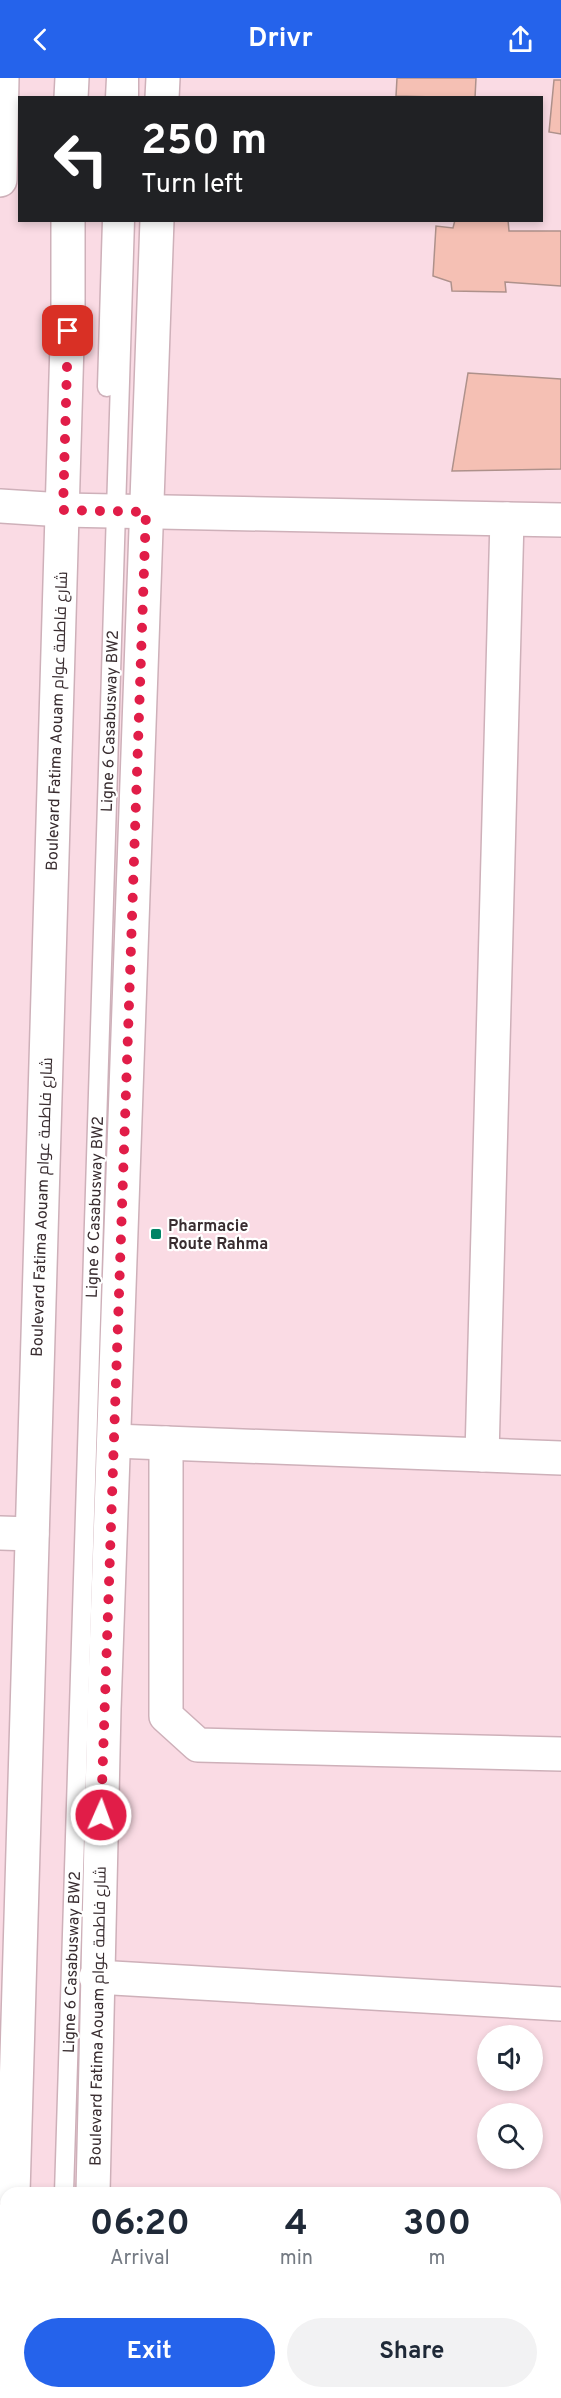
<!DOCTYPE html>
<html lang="en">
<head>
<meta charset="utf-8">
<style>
  :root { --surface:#fff; --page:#f2f2f3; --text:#1f2937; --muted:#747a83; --accent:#2563eb }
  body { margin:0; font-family:Overpass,Cairo,sans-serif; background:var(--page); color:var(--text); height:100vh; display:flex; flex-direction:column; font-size:22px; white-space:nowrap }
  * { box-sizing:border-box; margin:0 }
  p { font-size:20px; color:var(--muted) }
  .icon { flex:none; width:33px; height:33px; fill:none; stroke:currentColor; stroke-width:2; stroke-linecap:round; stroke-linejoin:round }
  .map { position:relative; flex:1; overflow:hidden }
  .sheet { position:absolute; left:0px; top:2109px; width:561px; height:212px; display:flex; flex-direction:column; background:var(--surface); border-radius:18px 18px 0 0; box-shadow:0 3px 9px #0003 }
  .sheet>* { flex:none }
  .guide { position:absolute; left:18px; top:18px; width:525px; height:126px; border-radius:0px; box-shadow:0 3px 9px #0003; background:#202124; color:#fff; overflow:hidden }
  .tools { position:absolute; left:477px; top:1947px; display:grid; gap:12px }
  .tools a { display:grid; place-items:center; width:66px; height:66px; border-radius:50%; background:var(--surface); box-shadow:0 3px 9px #0003; font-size:30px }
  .pin { position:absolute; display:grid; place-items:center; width:51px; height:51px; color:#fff; margin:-26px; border-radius:12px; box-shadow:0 3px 9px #0006 }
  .me { position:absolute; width:66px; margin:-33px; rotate:2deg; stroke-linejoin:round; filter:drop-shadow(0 0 4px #0008) }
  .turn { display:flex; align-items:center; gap:21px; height:126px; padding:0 24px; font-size:27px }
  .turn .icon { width:78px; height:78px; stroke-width:2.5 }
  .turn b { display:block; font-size:42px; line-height:51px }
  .eta { display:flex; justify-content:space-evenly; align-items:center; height:102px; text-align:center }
  .eta b { font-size:36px; font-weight:700; line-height:42px }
  .cta { display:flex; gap:12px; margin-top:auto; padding:12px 24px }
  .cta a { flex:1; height:69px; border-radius:36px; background:var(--accent); color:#fff; font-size:24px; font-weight:700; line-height:69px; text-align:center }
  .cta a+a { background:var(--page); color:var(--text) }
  header { display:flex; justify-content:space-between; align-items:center; height:78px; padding:0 24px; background:var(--accent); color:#fff; font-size:27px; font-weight:700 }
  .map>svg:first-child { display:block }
  .building { fill:#f5c0b4; stroke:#ae918b; stroke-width:1.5 }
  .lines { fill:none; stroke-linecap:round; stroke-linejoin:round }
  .service-casing { stroke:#ceb0b9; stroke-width:21 }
  .minor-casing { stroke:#ceb0b9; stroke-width:36 }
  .secondary-casing { stroke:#ceb0b9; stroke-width:36 }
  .service { stroke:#fff; stroke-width:18 }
  .minor { stroke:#fff; stroke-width:33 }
  .secondary { stroke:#fff; stroke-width:33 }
  .route { stroke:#e11d48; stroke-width:10; stroke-dasharray:0 18 }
  .poi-dot { fill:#018365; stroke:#fff; stroke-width:2 }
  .labels { text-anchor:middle; stroke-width:4.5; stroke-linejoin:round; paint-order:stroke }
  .street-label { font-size:16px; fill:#392d30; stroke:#fff }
  .poi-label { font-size:16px; font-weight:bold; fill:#392d30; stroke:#fff; text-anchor:start }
</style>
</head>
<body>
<header><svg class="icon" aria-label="back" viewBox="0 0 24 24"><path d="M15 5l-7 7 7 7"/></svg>Drivr<svg class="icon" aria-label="share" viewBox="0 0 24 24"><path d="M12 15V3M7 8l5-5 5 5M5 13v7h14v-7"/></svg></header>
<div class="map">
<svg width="561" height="2320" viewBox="0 0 561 2320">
  <rect width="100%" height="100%" fill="#fadbe4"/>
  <g class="building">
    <path d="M397 0H476L475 20 396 18Z"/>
    <path d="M554 2H561V56L549 54Z"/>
    <path d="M455 142H508L509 153H561V208L505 204 506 214 452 213 451 204 433 198 436 148 453 150Z"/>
    <path d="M468 295 561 301V391L452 393Z"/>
  </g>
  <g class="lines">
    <defs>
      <g id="service">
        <path d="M115 20 116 0"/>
        <path d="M129 20V0"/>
        <path d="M107 309 112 142"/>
        <path d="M64 2115 125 142"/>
        <path d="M46 2320V2314"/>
        <path d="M59 2320V2314"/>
      </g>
      <g id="minor">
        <path d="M0 102 2 0"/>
        <path d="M0 428 63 432 561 442"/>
        <path d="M114 1363 561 1380"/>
        <path d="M166 1365V1638L198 1667 561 1676"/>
        <path d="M482 1377 507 441"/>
        <path d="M96 1899 561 1926"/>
        <path d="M555 2262H561"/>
        <path d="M123 2320V2314"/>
        <path d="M282 2320 283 2314"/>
      </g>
      <g id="secondary">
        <path d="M71 20 72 0"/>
        <path d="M162 20 163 0"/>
        <path d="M0 1455 32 1456"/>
        <path d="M13 2115 68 231V142"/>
        <path d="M93 2115 104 1631 157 142"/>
        <path d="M4 2320 6 2298"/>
        <path d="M88 2320V2314"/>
      </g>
    </defs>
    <use href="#service" class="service-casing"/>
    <use href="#minor" class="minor-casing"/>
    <use href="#secondary" class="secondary-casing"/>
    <use href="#service" class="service"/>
    <use href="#minor" class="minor"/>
    <use href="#secondary" class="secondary"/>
  </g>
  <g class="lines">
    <path class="route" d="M68 253 63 432 146 434 101 1737"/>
  </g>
  <rect class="poi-dot" x="150" y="1150" width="12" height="12" rx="3"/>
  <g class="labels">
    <g class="street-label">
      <text transform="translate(56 643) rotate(-88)" y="6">Boulevard Fatima Aouam شارع فاطمة عوام</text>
      <text transform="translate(109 643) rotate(-88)" y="6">Ligne 6 Casabusway BW2</text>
      <text transform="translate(41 1129) rotate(-88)" y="6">Boulevard Fatima Aouam شارع فاطمة عوام</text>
      <text transform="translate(94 1129) rotate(-88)" y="6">Ligne 6 Casabusway BW2</text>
      <text transform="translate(71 1884) rotate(-88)" y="6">Ligne 6 Casabusway BW2</text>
      <text transform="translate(97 1938) rotate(-89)" y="6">Boulevard Fatima Aouam شارع فاطمة عوام</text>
    </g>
    <g class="poi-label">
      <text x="168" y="1153">Pharmacie<tspan x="168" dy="18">Route Rahma</tspan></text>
    </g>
  </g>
</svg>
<div class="tools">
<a><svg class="icon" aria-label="sound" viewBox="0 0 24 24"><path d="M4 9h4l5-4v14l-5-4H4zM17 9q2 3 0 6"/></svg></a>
<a><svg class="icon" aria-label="search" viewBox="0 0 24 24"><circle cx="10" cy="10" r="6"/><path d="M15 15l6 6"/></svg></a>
</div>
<div class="pin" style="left:68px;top:253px;background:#d93025"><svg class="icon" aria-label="arrive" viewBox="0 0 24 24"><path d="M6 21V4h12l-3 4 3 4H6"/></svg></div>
<svg class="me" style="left:101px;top:1737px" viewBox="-20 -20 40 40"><circle r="17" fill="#e11d48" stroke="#fff" stroke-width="3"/><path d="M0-11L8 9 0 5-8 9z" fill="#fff"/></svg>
<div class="guide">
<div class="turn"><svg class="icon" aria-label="left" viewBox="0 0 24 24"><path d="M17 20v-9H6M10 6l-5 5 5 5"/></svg><div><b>250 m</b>Turn left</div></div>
</div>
<section class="sheet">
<div class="eta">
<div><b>06:20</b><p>Arrival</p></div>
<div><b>4</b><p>min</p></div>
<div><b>300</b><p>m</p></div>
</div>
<div class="cta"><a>Exit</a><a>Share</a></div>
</section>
</div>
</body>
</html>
